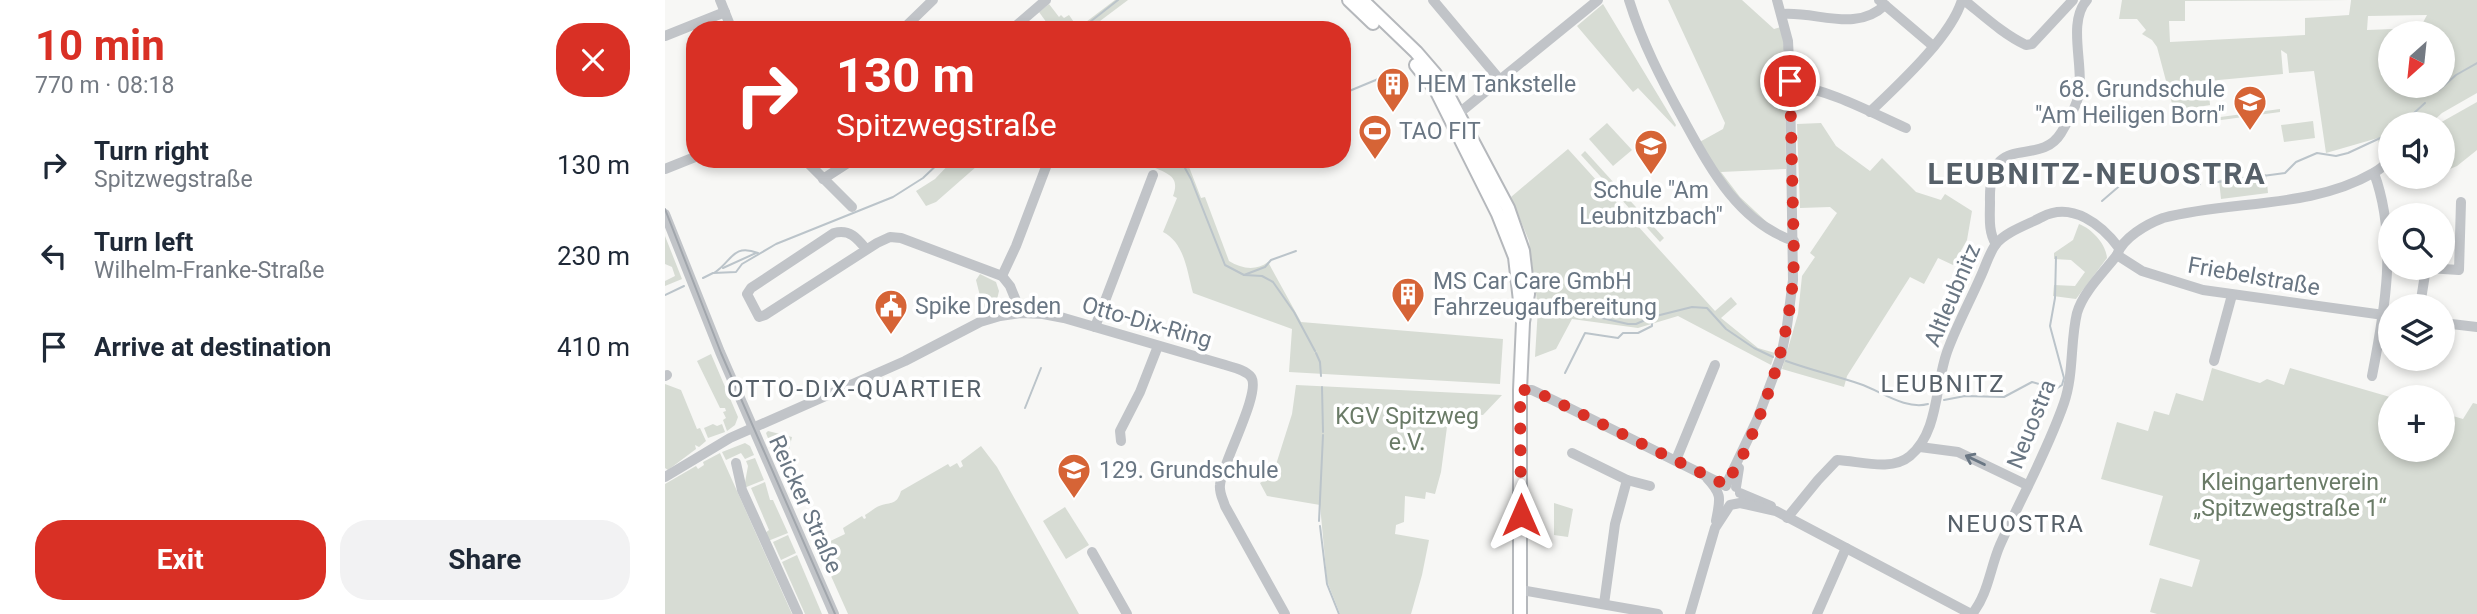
<!DOCTYPE html>
<html lang="en">
<head>
<meta charset="utf-8">
<style>
  :root { --surface:#fff; --page:#f2f2f3; --text:#1f2937; --muted:#747a83; --accent:#d93025 }
  body { margin:0; font-family:Roboto,sans-serif; background:var(--page); color:var(--text); height:100vh; display:flex; flex-direction:column; font-size:26px; white-space:nowrap }
  * { box-sizing:border-box; margin:0 }
  p { font-size:23px; color:var(--muted) }
  .icon { flex:none; width:38px; height:38px; fill:none; stroke:currentColor; stroke-width:2; stroke-linecap:round; stroke-linejoin:round }
  .map { position:relative; flex:1; overflow:hidden }
  .drawer { display:flex; flex-direction:column; background:var(--surface); width:665px }
  .drawer>* { flex:none }
  .guide { position:absolute; left:21px; top:21px; width:665px; height:147px; border-radius:28px; box-shadow:0 4px 10px #0003; background:#d93025; color:#fff; overflow:hidden }
  .needle { width:46px; rotate:207deg }
  .controls { position:absolute; left:1713px; top:21px; display:grid; gap:14px }
  .controls a { display:grid; place-items:center; width:77px; height:77px; border-radius:50%; background:var(--surface); box-shadow:0 4px 10px #0003; font-size:35px }
  .pin { position:absolute; display:grid; place-items:center; width:60px; height:60px; color:#fff; margin:-30px; border:4px solid #fff; border-radius:50%; box-shadow:0 2px 7px #0007 }
  .me { position:absolute; width:77px; margin:-38px; rotate:0deg; stroke-linejoin:round; filter:drop-shadow(0 0 5px #0008) }
  .turn { display:flex; align-items:center; gap:24px; height:147px; padding:0 35px; font-size:32px }
  .turn .icon { width:91px; height:91px; stroke-width:2.5 }
  .turn b { display:block; font-size:49px; line-height:60px }
  .round { display:grid; place-items:center; flex:none; width:74px; height:74px; border-radius:28px; background:var(--page) }
  .headline { display:flex; align-items:center; justify-content:space-between; height:119px; padding:0 35px }
  h1 { font-size:42px; font-weight:700; line-height:52px; color:var(--accent) }
  .primary-button { display:flex; gap:14px; margin-top:auto; padding:14px 35px }
  .primary-button a { flex:1; height:80px; border-radius:28px; background:var(--accent); color:#fff; font-size:28px; font-weight:700; line-height:80px; text-align:center }
  .primary-button a+a { background:var(--page); color:var(--text) }
  ul { padding:0; list-style:none }
  li { display:flex; align-items:center; gap:21px; height:91px; padding:0 35px }
  li div { flex:1 }
  li b { display:block; font-size:26px }
  li em { font-style:normal }
  main { display:flex; flex:1; min-height:0 }
  .map>svg:first-child { display:block }
  .green { fill:#d7dcd4; fill-rule:evenodd }
  .lines { fill:none; stroke-linecap:round; stroke-linejoin:round }
  .stream { stroke:#bbc4ca; stroke-width:2 }
  .major-casing { stroke:#b5b8bc; stroke-width:16 }
  .minor { stroke:#c1c4c8; stroke-width:10 }
  .major { stroke:#fff; stroke-width:12 }
  .tram { stroke:#a1a6ac; stroke-width:2 }
  .oneway { stroke:#697683 }
  .route { stroke:#d93025; stroke-width:12; stroke-dasharray:0 21.6 }
  .labels { text-anchor:middle; stroke-width:7; stroke-linejoin:round; paint-order:stroke }
  .poi-label { font-size:23px; fill:#697683; stroke:#fff; text-anchor:start }
  .street-label { font-size:23px; fill:#697683; stroke:#fff }
  .park-label { font-size:23px; fill:#6a7b67; stroke:#fff }
  .neighbourhood-label { font-size:24px; letter-spacing:2px; fill:#566069; stroke:#fff }
  .district-label { font-size:30px; font-weight:bold; letter-spacing:2px; fill:#566069; stroke:#fff }
</style>
</head>
<body>
<main>
<section class="drawer">
<div class="headline"><div><h1>10 min</h1><p>770 m · 08:18</p></div><a class="round" style="background:#d93025;color:#fff"><svg class="icon" aria-label="close" viewBox="0 0 24 24"><path d="M6 6l12 12M18 6L6 18"/></svg></a></div>
<ul>
<li><svg class="icon" aria-label="right" viewBox="0 0 24 24"><path d="M7 20v-9h11M14 6l5 5-5 5"/></svg><div><b>Turn right</b><p>Spitzwegstraße</p></div><em>130 m</em></li>
<li><svg class="icon" aria-label="left" viewBox="0 0 24 24"><path d="M17 20v-9H6M10 6l-5 5 5 5"/></svg><div><b>Turn left</b><p>Wilhelm-Franke-Straße</p></div><em>230 m</em></li>
<li><svg class="icon" aria-label="arrive" viewBox="0 0 24 24"><path d="M6 21V4h12l-3 4 3 4H6"/></svg><div><b>Arrive at destination</b></div><em>410 m</em></li>
</ul>
<div class="primary-button"><a>Exit</a><a>Share</a></div>
</section>
<div class="map">
<svg width="1812" height="614" viewBox="0 0 1812 614">
  <rect width="100%" height="100%" fill="#f7f7f5"/>
  <g class="green">
    <path d="M450 0H463L423 30H387L374 12 384 4 394 17 396 15 399 18 404 15 413 28Z"/>
    <path d="M1003 0H1077L1109 29 1116 27 1120 53 1121 169 1056 172 1075 197 1106 226 1089 219 1031 144 1058 129 1060 123Z"/>
    <path d="M1457 0H1812V93L1777 113 1765 124H1726L1725 152 1717 160 1713 138 1661 153 1649 71 1624 73 1622 54 1616 50 1618 74 1543 81 1545 105 1509 111 1492 47 1487 40 1477 34 1481 30 1472 19H1454ZM1520 1 1686 0V1L1684 15 1640 18V35L1505 42 1504 21H1520ZM1762 15 1755 28 1702 30 1703 16ZM1726 33H1778V86H1726Z"/>
    <path d="M938 4 1011 125 1010 127 973 88 968 92 912 26Z"/>
    <path d="M1812 102V150L1792 166 1778 172V124H1773Z"/>
    <path d="M1615 109V112L1549 121 1548 118Z"/>
    <path d="M1648 121 1650 138 1619 142 1616 125Z"/>
    <path d="M942 123 967 150 948 166 924 139Z"/>
    <path d="M1156 123 1171 146 1205 171 1217 158 1251 192 1276 200 1280 194 1307 211 1302 240 1288 265 1273 258 1259 284 1245 277 1182 376 1179 387 1117 369 1133 314 1137 276 1150 257 1145 253 1172 213 1165 207 1135 208 1132 124Z"/>
    <path d="M903 149 1050 311 1066 297 1072 304 1056 318 1093 348 1110 353 1106 365 1013 316 973 328 907 319 891 349 870 357 873 308 864 241 846 197Z"/>
    <path d="M920 151 999 238 995 242 916 155Z"/>
    <path d="M289 159H320L271 202 261 206 251 191 270 179Z"/>
    <path d="M489 159H521L536 198 540 197 564 261C577 269 591 271 603 262L636 322 838 339 835 384 624 372 627 329 528 293C522 272 520 243 498 232L512 198 508 196C515 177 504 174 488 167Z"/>
    <path d="M1601 174 1603 193 1556 199 1554 180Z"/>
    <path d="M1414 224C1427 229 1441 244 1442 258L1411 299 1388 296 1389 285 1410 286 1420 272 1406 260 1389 259V253L1408 240Z"/>
    <path d="M0 236 17 279 0 286V281L10 276 7 267 0 264Z"/>
    <path d="M315 274 331 282 334 291 330 308 316 310 313 307 315 296 311 280Z"/>
    <path d="M46 354 73 417 70 425 62 431 58 420 61 418 58 412 61 411 60 408H55L32 361Z"/>
    <path d="M1547 368 1595 383 1602 379 1619 385 1625 368 1725 397 1726 450H1778V413L1798 419 1808 403 1812 404V614H1492L1485 612 1495 578 1527 587 1535 560 1484 545 1498 496 1436 479 1452 422 1483 431 1489 411 1504 415 1511 393 1538 401Z"/>
    <path d="M0 384 16 390 32 429 35 428 41 441 34 447 30 445 31 449 3 470 0 468Z"/>
    <path d="M631 385 837 395 818 415 784 412 776 472 770 494 761 492 760 499 740 496 739 522 731 525 730 534 764 540 757 575 746 614H675L662 581 655 505 602 496 595 483 608 474 627 414Z"/>
    <path d="M48 424 52 426 57 424 60 432 43 438 39 428Z"/>
    <path d="M103 431 127 437 124 450 106 446 101 433Z"/>
    <path d="M80 443 85 446 89 455 80 459 76 453 61 460 57 452Z"/>
    <path d="M316 446 332 467 414 614H183L153 547 180 534 178 528 197 516 199 519 201 518 200 515C205 512 212 506 217 505 228 502 232 504 236 491L283 464 285 467 292 463 295 468 298 466 296 461Z"/>
    <path d="M55 453 127 614H0V484L31 466 33 469 39 465 38 462Z"/>
    <path d="M90 458 99 480 79 488 83 466 81 461Z"/>
    <path d="M100 482 105 500H108L123 533 103 541 100 533 104 530 86 488Z"/>
    <path d="M889 498V503L908 509 903 537 889 535Z"/>
    <path d="M400 507 424 545 401 559 378 521Z"/>
    <path d="M123 535 131 553 116 560 108 542Z"/>
    <path d="M132 555 157 614H140L117 562Z"/>
  </g>
  <g class="lines">
    <g class="stream">
      <path d="M416 29 453 0"/>
      <path d="M1774 90 1791 75 1812 63"/>
      <path d="M677 94 718 77"/>
      <path d="M1737 124 1760 103"/>
      <path d="M515 159 526 179 560 265 579 275 597 276 608 282 629 312 650 351"/>
      <path d="M1510 176 1521 182 1535 184"/>
      <path d="M1553 182 1620 173 1631 162 1652 153 1671 156 1683 153 1726 133"/>
      <path d="M1437 201 1459 182"/>
      <path d="M58 268 91 253"/>
      <path d="M49 273C67 262 67 243 93 253"/>
      <path d="M579 275 600 267 606 260 631 251"/>
      <path d="M38 278 48 273 71 272 77 264 111 244 228 197 258 178 278 159"/>
      <path d="M0 295 19 286"/>
      <path d="M871 303 886 314 924 315 963 324H971L987 317 1027 307 1042 308 1061 329 1089 348 1108 357"/>
      <path d="M651 353 655 362 656 376"/>
      <path d="M1121 361C1146 370 1171 376 1195 384 1216 391 1240 410 1263 404"/>
      <path d="M900 373 920 333 953 338 958 333H973L987 326V318"/>
      <path d="M657 387 658 432"/>
      <path d="M1279 400 1300 396 1339 397 1367 382 1391 389 1397 385 1399 378 1385 326 1390 298 1391 257"/>
      <path d="M360 408 376 368"/>
      <path d="M654 521 658 435"/>
      <path d="M655 526 662 584 674 614"/>
    </g>
    <defs>
      <g id="major">
        <path d="M684 0 708 23"/>
        <path d="M697 0 751 52 770 74 782 93 843 208 858 251 863 294 858 322 855 390V614"/>
        <path d="M751 65 771 90 833 214 850 257 855 301"/>
      </g>
    </defs>
    <use href="#major" class="major-casing"/>
    <g class="minor">
      <path d="M55 0 67 30"/>
      <path d="M768 0 835 80"/>
      <path d="M964 0C977 42 996 79 1017 117 1044 166 1072 222 1129 241"/>
      <path d="M1214 0 1268 46"/>
      <path d="M1299 0C1319 16 1338 34 1361 45L1367 44 1408 0"/>
      <path d="M1117 14C1152 11 1191 33 1220 5"/>
      <path d="M237 30 268 0"/>
      <path d="M346 30 381 0"/>
      <path d="M0 36 60 12"/>
      <path d="M1125 84C1167 91 1203 111 1241 128"/>
      <path d="M1205 112C1233 85 1286 37 1297 0"/>
      <path d="M793 114 933 0"/>
      <path d="M139 159 187 207"/>
      <path d="M0 169 30 157"/>
      <path d="M158 179 189 159"/>
      <path d="M0 214 55 352 169 614"/>
      <path d="M1331 244C1323 232 1325 216 1325 202 1323 127 1373 170 1396 133 1403 121 1411 108 1414 94 1419 65 1402 22 1422 0"/>
      <path d="M201 249C192 238 185 229 169 233L86 288 82 294 94 317 100 315 212 243 225 237 236 238 337 276 345 286 356 313"/>
      <path d="M1452 255 1477 271 1538 290 1726 316"/>
      <path d="M1763 268 1794 270 1796 202"/>
      <path d="M337 276 351 246 384 159"/>
      <path d="M1755 306 1761 268"/>
      <path d="M1778 323 1812 327"/>
      <path d="M430 327 488 175"/>
      <path d="M1549 361 1567 295"/>
      <path d="M0 376 2 375"/>
      <path d="M1707 376C1720 310 1733 238 1709 173"/>
      <path d="M855 390H867L890 401 1061 486"/>
      <path d="M456 441 455 431 475 392 493 346"/>
      <path d="M1255 447 1293 452 1362 485"/>
      <path d="M907 453 962 480 985 486"/>
      <path d="M1011 460 1050 365"/>
      <path d="M71 463 77 490 133 614"/>
      <path d="M0 477 65 438 240 361 315 322 335 316 356 313 378 314 399 318 557 364C566 367 580 369 586 377 597 392 557 463 555 485 554 493 558 499 560 506L620 614"/>
      <path d="M1042 478C1058 495 1055 499 1051 521"/>
      <path d="M1061 485 1092 420 1116 356 1122 326 1128 280 1125 81 1123 41 1112 0"/>
      <path d="M1071 487 1074 468"/>
      <path d="M1075 493 1106 506"/>
      <path d="M1122 518 1153 480 1172 460C1195 461 1226 472 1245 456 1274 432 1270 385 1282 352 1291 327 1304 303 1315 278 1320 268 1324 253 1331 244 1340 232 1364 224 1377 217 1407 201 1437 225 1454 248"/>
      <path d="M427 552 462 614"/>
      <path d="M856 590 993 614"/>
      <path d="M939 604 950 524 962 480"/>
      <path d="M1025 614 1050 528 1065 505 1075 503 1111 511 1306 614"/>
      <path d="M1152 614 1181 548"/>
      <path d="M1307 614C1323 595 1325 568 1335 545 1356 498 1382 452 1399 403 1409 374 1405 342 1412 313 1418 292 1439 272 1452 255 1457 238 1482 224 1498 218 1566 200 1646 209 1708 173 1715 170 1720 164 1726 160"/>
    </g>
    <use href="#major" class="major"/>
    <path class="tram" d="M0 209 56 353 170 614"/>
  </g>
  <defs><path id="oneway-shaft" d="M-6 0H5M1.5-3L5.5 0L1.5 3" fill="none" stroke-width="1.6" stroke-linecap="round" stroke-linejoin="round" transform="scale(1.75)"/></defs>
  <use class="oneway" href="#oneway-shaft" transform="translate(1310 460) rotate(-154)"/>
  <g class="lines">
    <path class="route" d="M856 515 855 390H867L890 401 1061 485C1066 475 1072 466 1077 457 1107 393 1128 326 1129 255L1125 81"/>
  </g>
  <defs>
    <symbol id="building-pin" viewBox="-11 -11 22 30"><path d="M0 17L-7.5 6A9.5 9.5 0 1 1 7.5 6Z" fill="#d66436" stroke="#fff"/><path d="M-4-6H4V6H1V3H-1V6H-4ZM-2.5-4.3h1.7v1.8h-1.7ZM.8-4.3h1.7v1.8H.8ZM-2.5-1h1.7V.8h-1.7ZM.8-1h1.7V.8H.8Z" fill="#fff"/></symbol>
    <symbol id="school-pin" viewBox="-11 -11 22 30"><path d="M0 17L-7.5 6A9.5 9.5 0 1 1 7.5 6Z" fill="#d66436" stroke="#fff"/><path d="M0-5L7-2L0 1L-7-2ZM-4 1L0 2.5L4 1V4Q0 6-4 4Z" fill="#fff"/></symbol>
    <symbol id="stadium-pin" viewBox="-11 -11 22 30"><path d="M0 17L-7.5 6A9.5 9.5 0 1 1 7.5 6Z" fill="#d66436" stroke="#fff"/><path d="M0-5a6.5 5 0 1 0 0 10a6.5 5 0 1 0 0-10ZM-3.5-1.8h7v3.6h-7Z" fill="#fff"/></symbol>
    <symbol id="civic-pin" viewBox="-11 -11 22 30"><path d="M0 17L-7.5 6A9.5 9.5 0 1 1 7.5 6Z" fill="#d66436" stroke="#fff"/><path d="M-.6-6.5H3V-4.5H.6V-3L4-1V1h2V6H-6V1h2V-1L-.6-3ZM-1.2 2.5V6h2.4V2.5Z" fill="#fff"/></symbol>
  </defs>
  <g fill-rule="evenodd">
    <use href="#building-pin" x="709" y="65" width="38" height="52"/>
    <use href="#school-pin" x="1566" y="83" width="38" height="52"/>
    <use href="#stadium-pin" x="691" y="112" width="38" height="52"/>
    <use href="#school-pin" x="967" y="127" width="38" height="52"/>
    <use href="#building-pin" x="724" y="275" width="38" height="52"/>
    <use href="#civic-pin" x="207" y="287" width="38" height="52"/>
    <use href="#school-pin" x="390" y="451" width="38" height="52"/>
  </g>
  <g class="labels">
    <g class="poi-label">
      <text x="752" y="92">HEM Tankstelle</text>
      <text x="1560" y="97" text-anchor="end">68. Grundschule<tspan x="1560" dy="26">"Am Heiligen Born"</tspan></text>
      <text x="734" y="139">TAO FIT</text>
      <text x="986" y="198" text-anchor="middle">Schule "Am<tspan x="986" dy="26">Leubnitzbach"</tspan></text>
      <text x="768" y="289">MS Car Care GmbH<tspan x="768" dy="26">Fahrzeugaufbereitung</tspan></text>
      <text x="250" y="314">Spike Dresden</text>
      <text x="434" y="478">129. Grundschule</text>
    </g>
    <g class="street-label">
      <text transform="translate(1589 276) rotate(10)" y="8">Friebelstraße</text>
      <text transform="translate(1287 295) rotate(-67)" y="8">Altleubnitz</text>
      <text transform="translate(482 322) rotate(16)" y="8">Otto-Dix-Ring</text>
      <text transform="translate(1366 424) rotate(-68)" y="8">Neuostra</text>
      <text transform="translate(141 504) rotate(66)" y="8">Reicker Straße</text>
    </g>
    <g class="park-label">
      <text x="742" y="424">KGV Spitzweg<tspan x="742" dy="26">e.V.</tspan></text>
      <text x="1625" y="490">Kleingartenverein<tspan x="1625" dy="26">„Spitzwegstraße 1“</tspan></text>
    </g>
    <g class="neighbourhood-label">
      <text x="1278" y="392">LEUBNITZ</text>
      <text x="190" y="397">OTTO-DIX-QUARTIER</text>
      <text x="1351" y="532">NEUOSTRA</text>
    </g>
    <g class="district-label">
      <text x="1432" y="184">LEUBNITZ-NEUOSTRA</text>
    </g>
  </g>
</svg>
<div class="controls">
<a><svg class="needle" viewBox="-14 -14 28 28"><path d="M0-13l5 13h-10z" fill="#e53935"/><path d="M0 13l5-13h-10z" fill="#747a83"/></svg></a>
<a><svg class="icon" aria-label="sound" viewBox="0 0 24 24"><path d="M4 9h4l5-4v14l-5-4H4zM17 9q2 3 0 6"/></svg></a>
<a><svg class="icon" aria-label="search" viewBox="0 0 24 24"><circle cx="10" cy="10" r="6"/><path d="M15 15l6 6"/></svg></a>
<a><svg class="icon" aria-label="layers" viewBox="0 0 24 24"><path d="M12 4l9 5-9 5-9-5zM3 14l9 5 9-5"/></svg></a>
<a>+</a>
</div>
<div class="pin" style="left:1125px;top:81px;background:#d93025"><svg class="icon" aria-label="arrive" viewBox="0 0 24 24"><path d="M6 21V4h12l-3 4 3 4H6"/></svg></div>
<svg class="me" style="left:856px;top:515px" viewBox="-20 -20 40 40"><path d="M0-17L14 15 0 8-14 15z" fill="#d93025" stroke="#fff" stroke-width="4"/></svg>
<div class="guide">
<div class="turn"><svg class="icon" aria-label="right" viewBox="0 0 24 24"><path d="M7 20v-9h11M14 6l5 5-5 5"/></svg><div><b>130 m</b>Spitzwegstraße</div></div>
</div>
</div>
</main>
</body>
</html>
